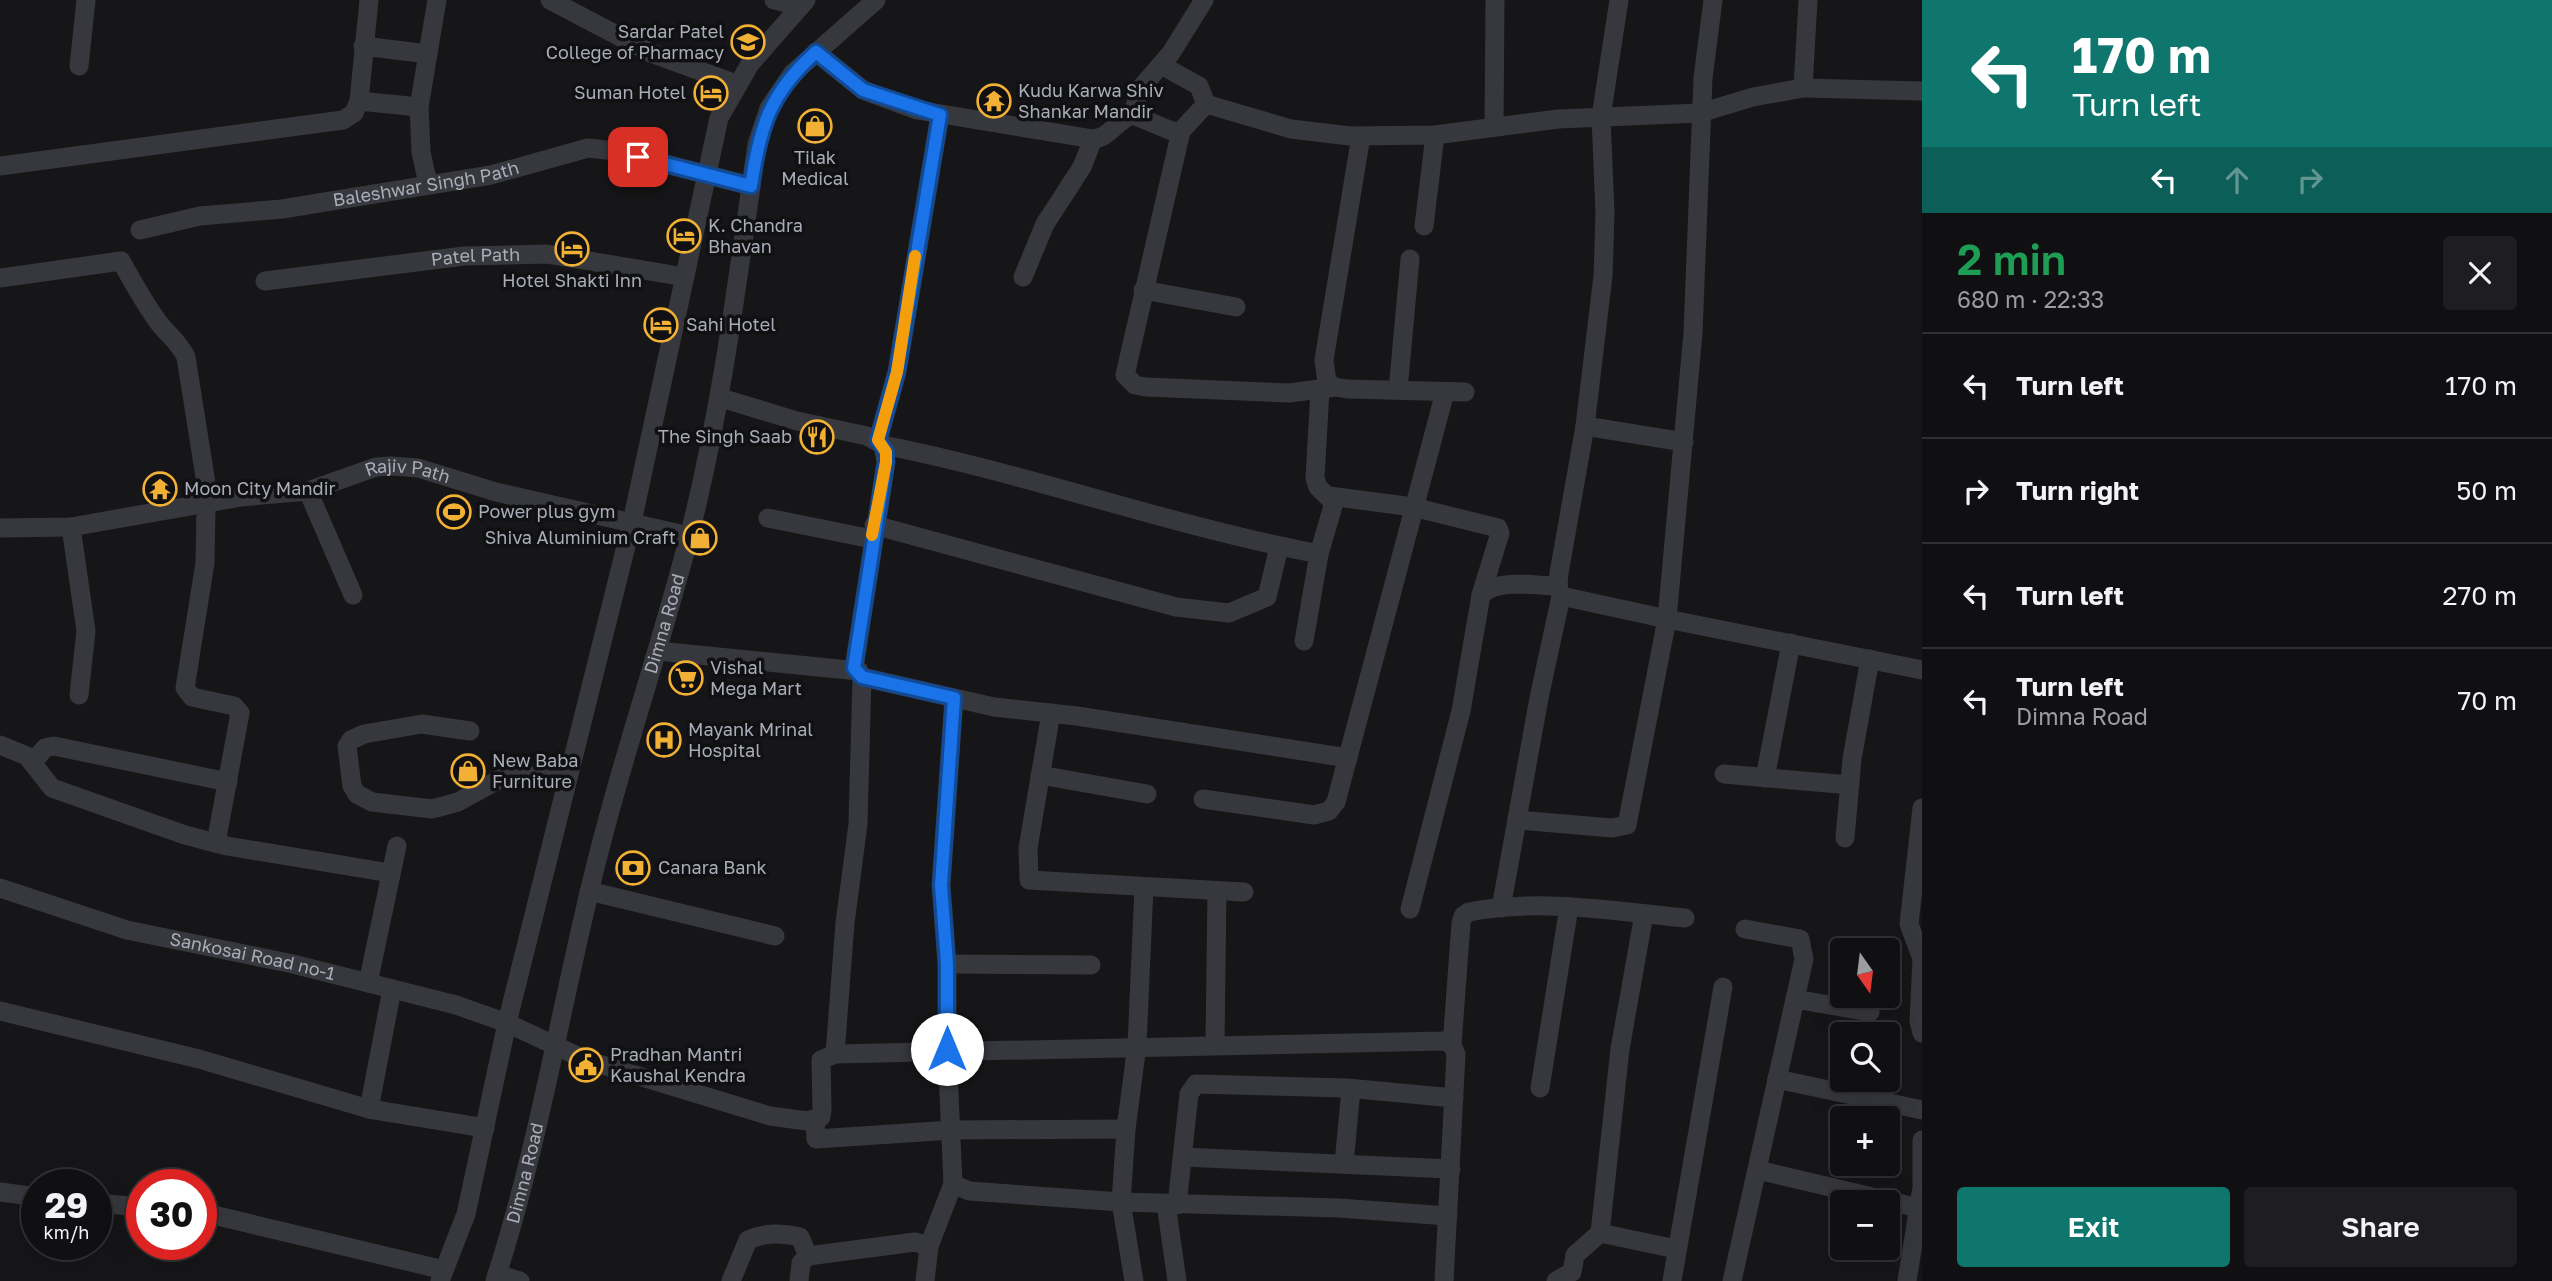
<!DOCTYPE html>
<html lang="en">
<head>
<meta charset="utf-8">
<style>
  :root { --surface:#101012; --page:#1e1e20; --text:#f1f3f6; --muted:#9c9d9f; --line:#303032; --accent:#0f766e }
  body { margin:0; font-family:"Golos Text",sans-serif; background:var(--page); color:var(--text); height:100vh; display:flex; flex-direction:column; font-size:26px; white-space:nowrap }
  * { box-sizing:border-box; margin:0 }
  p { font-size:23px; color:var(--muted) }
  .icon { flex:none; width:38px; height:38px; fill:none; stroke:currentColor; stroke-width:2; stroke-linecap:round; stroke-linejoin:round }
  .map { position:relative; flex:1; overflow:hidden }
  .drawer { display:flex; flex-direction:column; background:var(--surface); width:630px }
  .drawer>* { flex:none }
  .guide { background:#0f766e; color:#fff; overflow:hidden }
  .needle { width:46px; rotate:166deg }
  .tools { position:absolute; left:1830px; top:938px; display:grid; gap:14px }
  .tools a { display:grid; place-items:center; width:70px; height:70px; border-radius:7px; background:var(--surface); box-shadow:0 7px 28px #0002,0 0 0 2px var(--line); font-size:35px }
  .speed { position:absolute; left:21px; top:1169px; display:flex; gap:14px; font-size:35px; font-weight:700; text-align:center }
  .speed>* { display:grid; place-content:center; width:91px; height:91px; border-radius:50%; background:var(--surface); box-shadow:0 7px 28px #0002,0 0 0 2px var(--line); line-height:1 }
  .speed small { font-size:18px; font-weight:400 }
  .speed .limit { border:10px solid #d22; background:#fff; color:#111 }
  .pin { position:absolute; display:grid; place-items:center; width:60px; height:60px; color:#fff; margin:-30px; border-radius:14px; box-shadow:0 4px 10px #0006 }
  .me { position:absolute; width:77px; margin:-38px; rotate:0deg; stroke-linejoin:round; filter:drop-shadow(0 0 5px #0008) }
  .turn { display:flex; align-items:center; gap:24px; height:147px; padding:0 35px; font-size:32px }
  .turn .icon { width:91px; height:91px; stroke-width:2.5 }
  .turn b { display:block; font-size:49px; line-height:60px }
  .lanes { display:flex; align-items:center; height:66px; padding:0 35px; background:#0003; justify-content:center; gap:35px; direction:ltr }
  .lanes .off { opacity:.35 }
  .round { display:grid; place-items:center; flex:none; width:74px; height:74px; border-radius:7px; background:var(--page) }
  .summary { display:flex; align-items:center; justify-content:space-between; height:119px; padding:0 35px }
  h1 { font-size:42px; font-weight:600; line-height:52px; color:#1e9e55 }
  .action { display:flex; gap:14px; margin-top:auto; padding:14px 35px }
  .action a { flex:1; height:80px; border-radius:7px; background:var(--accent); color:#fff; font-size:28px; font-weight:600; line-height:80px; text-align:center }
  .action a+a { background:var(--page); color:var(--text) }
  ul { padding:0; list-style:none }
  li { display:flex; align-items:center; gap:21px; height:105px; padding:0 35px; border-top:2px solid var(--line) }
  li div { flex:1 }
  li b { display:block; font-size:26px }
  li em { font-style:normal }
  main { display:flex; flex:1; min-height:0 }
  .map>svg:first-child { display:block }
  .lines { fill:none; stroke-linecap:round; stroke-linejoin:round }
  .minor { stroke:#37383d; stroke-width:19 }
  .route-casing { stroke:#114b97; stroke-width:18 }
  .route { stroke:#1a73e8; stroke-width:12 }
  .slow { stroke:#f59e0b; stroke-width:12 }
  .labels { text-anchor:middle; stroke-width:7; stroke-linejoin:round; paint-order:stroke }
  .poi-label { font-size:18px; fill:#a8adb8; stroke:#111113; text-anchor:start }
  .street-label { font-size:18px; fill:#a8adb8; stroke:#111113 }
</style>
</head>
<body>
<main>
<div class="map">
<svg width="1922" height="1281" viewBox="0 0 1922 1281">
  <rect width="100%" height="100%" fill="#161618"/>
  <g class="lines">
    <g class="minor">
      <path d="M550 0 651 53 736 84"/>
      <path d="M774 0 801 6"/>
      <path d="M1619 0 1601 117 1605 213 1603 276 1585 426 1684 442"/>
      <path d="M1713 0 1703 78 1693 333 1667 619 1922 670"/>
      <path d="M1808 0 1803 88 1922 91"/>
      <path d="M363 46 428 54"/>
      <path d="M816 52 863 90 917 110 1093 139C1110 138 1117 119 1133 115L1172 131H1181L1206 104 1291 129 1350 136 1435 135 1558 119 1700 113 1753 97 1803 88"/>
      <path d="M1161 65 1199 86 1206 104"/>
      <path d="M79 66 86 0"/>
      <path d="M359 101 419 107 421 152 428 184"/>
      <path d="M419 107 437 0"/>
      <path d="M1133 115 1139 90 1171 53 1204 0"/>
      <path d="M1494 127 1495 0"/>
      <path d="M1181 131 1125 375 1135 385 1146 387 1289 393 1335 387"/>
      <path d="M1361 136 1324 360 1327 382 1335 387 1347 389 1465 392"/>
      <path d="M0 166 343 120 354 113 359 101 369 0"/>
      <path d="M1424 226 1435 135"/>
      <path id="s1" d="M140 230 200 216 282 209 491 175 588 148 615 151 751 186"/>
      <path d="M1023 277 1045 224 1082 167 1093 139"/>
      <path d="M0 278 121 261C133 282 144 303 159 323 169 336 179 342 186 357L209 502 206 507 205 563 185 688 192 697 234 706 240 713 216 843"/>
      <path id="s2" d="M265 281 464 256 547 254 685 277"/>
      <path d="M1143 290 1236 307"/>
      <path d="M1398 390 1410 259"/>
      <path d="M721 398 797 421 867 436 883 445 886 462 854 668"/>
      <path d="M878 440 897 372 940 115"/>
      <path d="M883 445C1030 474 1171 526 1319 554"/>
      <path d="M308 491 353 595"/>
      <path d="M1329 496 1413 507 1498 528 1500 533 1481 595"/>
      <path d="M768 518 872 539"/>
      <path d="M874 525 1176 607 1229 613 1267 597 1279 547"/>
      <path d="M71 527 86 631 79 695"/>
      <path id="s3" d="M0 528 71 527 241 497 308 491 376 467 391 466 418 468 496 492 689 536"/>
      <path d="M1304 641 1319 554 1333 506 1332 501 1318 487 1315 478 1320 390"/>
      <path d="M658 651 859 671 862 677 858 824 845 923 835 1054"/>
      <path d="M862 677 994 707 1077 716 1348 758"/>
      <path d="M954 698 941 885 947 964V1049L953 1184 969 1191 1121 1202 1339 1208 1448 1216"/>
      <path d="M1051 713 1028 848 1029 880 1244 892"/>
      <path d="M470 731 422 724 364 734 351 740 347 746 352 786 357 794 372 802 432 809 458 802 507 775 567 778"/>
      <path d="M0 745 27 756 52 788 185 835 227 846 390 873"/>
      <path d="M32 763 45 748 54 746 228 782"/>
      <path d="M1724 774 1850 785"/>
      <path d="M1040 775 1147 794"/>
      <path d="M1765 778 1791 643"/>
      <path d="M1203 799 1314 815 1329 811 1336 802 1445 392"/>
      <path d="M1922 808 1909 924 1922 959 1919 1021 1922 1033"/>
      <path d="M1517 820 1612 828 1627 825 1667 619 1561 596 1558 586 1559 573 1585 426"/>
      <path d="M1845 838 1852 759 1870 659"/>
      <path id="s4" d="M0 888 127 930 293 964 456 1005 507 1023 586 1060 770 1116 807 1121 821 1117 822 1110 821 1060 835 1054 1445 1041 1452 1045 1456 1054 1444 1281"/>
      <path d="M589 891 775 936"/>
      <path d="M1501 908 1539 698 1561 596"/>
      <path d="M1410 909 1461 711 1481 595C1498 578 1535 586 1558 586"/>
      <path d="M947 964 1091 965"/>
      <path d="M368 983 397 846"/>
      <path d="M1795 999 1870 1012"/>
      <path d="M0 1011 199 1059 369 1109 485 1128"/>
      <path d="M1215 1043 1217 891"/>
      <path d="M1452 1045 1461 923 1463 916 1469 912C1539 898 1614 911 1685 918"/>
      <path d="M1777 1079 1922 1110"/>
      <path d="M1540 1088 1569 907"/>
      <path d="M369 1109 392 989"/>
      <path d="M815 1120 816 1139 952 1130 1126 1129"/>
      <path d="M1922 1140V1183"/>
      <path d="M1183 1157 1451 1169"/>
      <path d="M1344 1164 1351 1089"/>
      <path d="M1758 1170 1919 1208"/>
      <path d="M0 1192 37 1197"/>
      <path d="M96 1203 142 1207"/>
      <path d="M1166 1204 1177 1281"/>
      <path d="M1177 1205 1189 1094 1196 1084 1347 1088 1454 1098"/>
      <path d="M201 1212 444 1270"/>
      <path d="M1600 1233 1676 1249"/>
      <path d="M929 1246 953 1184"/>
      <path d="M497 1274 520 1281"/>
      <path d="M440 1281 466 1214 507 1023 632 522 719 118 750 64 806 0"/>
      <path id="s5" d="M495 1281C536 1154 558 1023 589 893 617 773 658 656 689 537 722 407 738 276 757 144L769 108 792 74 876 0"/>
      <path d="M731 1281 748 1240C766 1232 781 1233 800 1237L808 1256"/>
      <path d="M799 1281 801 1263 808 1256 915 1242 929 1246 925 1281"/>
      <path d="M1134 1281 1121 1202 1126 1129 1137 1045 1144 887"/>
      <path d="M1556 1281 1572 1272 1575 1255 1600 1233 1620 1049 1644 914"/>
      <path d="M1672 1281 1723 987"/>
      <path d="M1732 1281 1804 959 1800 939 1745 929"/>
      <path d="M1907 1281 1922 1187"/>
    </g>
  </g>
  <g class="lines">
    <defs>
      <path id="route" d="M638 157 751 186C760 126 770 93 816 52L863 90 940 115 897 372 878 440 886 452V462L854 668 862 677 954 698 941 885 947 964V1049"/>
    </defs>
    <use href="#route" class="route-casing"/>
    <use href="#route" class="route"/>
    <path class="slow" d="M872 535 886 462V452L878 440 897 372 915 256"/>
  </g>
  <defs>
    <symbol id="university-ring" viewBox="-11 -11 22 22"><circle r="9.5" fill="#111113" stroke="#f2b134" stroke-width="1.5"/><path d="M0-5L7-2L0 1L-7-2ZM-4 1L0 2.5L4 1V4Q0 6-4 4Z" fill="#f2b134"/></symbol>
    <symbol id="hotel-ring" viewBox="-11 -11 22 22"><circle r="9.5" fill="#111113" stroke="#f2b134" stroke-width="1.5"/><path d="M-6-4.5h1.5V1H6V5H4.5V3h-9V5H-6ZM-4 0a1.8 1.8 0 1 1 3.6 0ZM.5 0V-2.5h3Q6-2.5 6 0Z" fill="#f2b134"/></symbol>
    <symbol id="temple-ring" viewBox="-11 -11 22 22"><circle r="9.5" fill="#111113" stroke="#f2b134" stroke-width="1.5"/><path d="M0-6L5-2H3V0L6.5 2.5H4V6H1.5V3h-3V6H-4V2.5H-6.5L-3 0V-2H-5Z" fill="#f2b134"/></symbol>
    <symbol id="shop-ring" viewBox="-11 -11 22 22"><circle r="9.5" fill="#111113" stroke="#f2b134" stroke-width="1.5"/><path d="M-5-2.5h2.3a2.7 3.5 0 0 1 5.4 0H5L5.5 6h-11ZM-1.5-2.5h3a1.5 2.3 0 0 0-3 0Z" fill="#f2b134"/></symbol>
    <symbol id="restaurant-ring" viewBox="-11 -11 22 22"><circle r="9.5" fill="#111113" stroke="#f2b134" stroke-width="1.5"/><path d="M-5-6h1v4h1v-4h1v4h1v-4h1v5L-1.5 .5V6h-2V.5L-5-1ZM5-6V6H3V1.5H1.5Q1.5-4 5-6Z" fill="#f2b134"/></symbol>
    <symbol id="stadium-ring" viewBox="-11 -11 22 22"><circle r="9.5" fill="#111113" stroke="#f2b134" stroke-width="1.5"/><path d="M0-5a6.5 5 0 1 0 0 10a6.5 5 0 1 0 0-10ZM-3.5-1.8h7v3.6h-7Z" fill="#f2b134"/></symbol>
    <symbol id="supermarket-ring" viewBox="-11 -11 22 22"><circle r="9.5" fill="#111113" stroke="#f2b134" stroke-width="1.5"/><path d="M-6-5.5h2.5l.6 2H6L4.5 2H-2.5L-4.4-4H-6ZM-1.5 3.2a1.3 1.3 0 1 0 .1 0ZM3 3.2a1.3 1.3 0 1 0 .1 0Z" fill="#f2b134"/></symbol>
    <symbol id="hospital-ring" viewBox="-11 -11 22 22"><circle r="9.5" fill="#111113" stroke="#f2b134" stroke-width="1.5"/><path d="M-5-5h3v3.5h4V-5h3V5h-3V1.5h-4V5h-3Z" fill="#f2b134"/></symbol>
    <symbol id="bank-ring" viewBox="-11 -11 22 22"><circle r="9.5" fill="#111113" stroke="#f2b134" stroke-width="1.5"/><path d="M-6-4H6V4H-6ZM0-2.3a2.3 2.3 0 1 0 0 4.6a2.3 2.3 0 1 0 0-4.6Z" fill="#f2b134"/></symbol>
    <symbol id="civic-ring" viewBox="-11 -11 22 22"><circle r="9.5" fill="#111113" stroke="#f2b134" stroke-width="1.5"/><path d="M-.6-6.5H3V-4.5H.6V-3L4-1V1h2V6H-6V1h2V-1L-.6-3ZM-1.2 2.5V6h2.4V2.5Z" fill="#f2b134"/></symbol>
  </defs>
  <g fill-rule="evenodd">
    <use href="#university-ring" x="729" y="23" width="38" height="38"/>
    <use href="#hotel-ring" x="692" y="74" width="38" height="38"/>
    <use href="#temple-ring" x="975" y="82" width="38" height="38"/>
    <use href="#shop-ring" x="796" y="107" width="38" height="38"/>
    <use href="#hotel-ring" x="665" y="217" width="38" height="38"/>
    <use href="#hotel-ring" x="553" y="230" width="38" height="38"/>
    <use href="#hotel-ring" x="642" y="306" width="38" height="38"/>
    <use href="#restaurant-ring" x="798" y="418" width="38" height="38"/>
    <use href="#temple-ring" x="141" y="470" width="38" height="38"/>
    <use href="#stadium-ring" x="435" y="493" width="38" height="38"/>
    <use href="#shop-ring" x="681" y="519" width="38" height="38"/>
    <use href="#supermarket-ring" x="667" y="659" width="38" height="38"/>
    <use href="#hospital-ring" x="645" y="721" width="38" height="38"/>
    <use href="#shop-ring" x="449" y="752" width="38" height="38"/>
    <use href="#bank-ring" x="614" y="849" width="38" height="38"/>
    <use href="#civic-ring" x="567" y="1046" width="38" height="38"/>
  </g>
  <g class="labels">
    <g class="poi-label">
      <text x="724" y="38" text-anchor="end">Sardar Patel<tspan x="724" dy="21">College of Pharmacy</tspan></text>
      <text x="1018" y="97">Kudu Karwa Shiv<tspan x="1018" dy="21">Shankar Mandir</tspan></text>
      <text x="686" y="99" text-anchor="end">Suman Hotel</text>
      <text x="815" y="164" text-anchor="middle">Tilak<tspan x="815" dy="21">Medical</tspan></text>
      <text x="708" y="232">K. Chandra<tspan x="708" dy="21">Bhavan</tspan></text>
      <text x="572" y="287" text-anchor="middle">Hotel Shakti Inn</text>
      <text x="686" y="331">Sahi Hotel</text>
      <text x="792" y="443" text-anchor="end">The Singh Saab</text>
      <text x="184" y="495">Moon City Mandir</text>
      <text x="478" y="518">Power plus gym</text>
      <text x="676" y="544" text-anchor="end">Shiva Aluminium Craft</text>
      <text x="710" y="674">Vishal<tspan x="710" dy="21">Mega Mart</tspan></text>
      <text x="688" y="736">Mayank Mrinal<tspan x="688" dy="21">Hospital</tspan></text>
      <text x="492" y="767">New Baba<tspan x="492" dy="21">Furniture</tspan></text>
      <text x="658" y="874">Canara Bank</text>
      <text x="610" y="1061">Pradhan Mantri<tspan x="610" dy="21">Kaushal Kendra</tspan></text>
    </g>
    <g class="street-label">
      <text dy="6" stroke="none"><textPath href="#s1" startOffset="290">Baleshwar Singh Path</textPath></text>
      <text dy="6" stroke="none"><textPath href="#s2" startOffset="212">Patel Path</textPath></text>
      <text dy="6" stroke="none"><textPath href="#s3" startOffset="415">Rajiv Path</textPath></text>
      <text dy="6" stroke="none"><textPath href="#s5" startOffset="679">Dimna Road</textPath></text>
      <text dy="6" stroke="none"><textPath href="#s4" startOffset="262">Sankosai Road no-1</textPath></text>
      <text dy="6" stroke="none"><textPath href="#s5" startOffset="112">Dimna Road</textPath></text>
    </g>
  </g>
</svg>
<div class="tools">
<a><svg class="needle" viewBox="-14 -14 28 28"><path d="M0-13l5 13h-10z" fill="#e53935"/><path d="M0 13l5-13h-10z" fill="#9c9d9f"/></svg></a>
<a><svg class="icon" aria-label="search" viewBox="0 0 24 24"><circle cx="10" cy="10" r="6"/><path d="M15 15l6 6"/></svg></a>
<a>+</a>
<a>−</a>
</div>
<div class="speed"><div>29<small>km/h</small></div><div class="limit">30</div></div>
<div class="pin" style="left:638px;top:157px;background:#d93025"><svg class="icon" aria-label="arrive" viewBox="0 0 24 24"><path d="M6 21V4h12l-3 4 3 4H6"/></svg></div>
<svg class="me" style="left:947px;top:1049px" viewBox="-20 -20 40 40"><circle r="19" fill="#fff"/><path d="M0-13L10 11 0 6-10 11z" fill="#1a73e8"/></svg>
</div>
<section class="drawer">
<div class="guide">
<div class="turn"><svg class="icon" aria-label="left" viewBox="0 0 24 24"><path d="M17 20v-9H6M10 6l-5 5 5 5"/></svg><div><b>170 m</b>Turn left</div></div>
<div class="lanes"><svg class="icon" aria-label="left" viewBox="0 0 24 24"><path d="M17 20v-9H6M10 6l-5 5 5 5"/></svg><svg class="icon off" aria-label="ahead" viewBox="0 0 24 24"><path d="M12 20V5M6 11l6-6 6 6"/></svg><svg class="icon off" aria-label="right" viewBox="0 0 24 24"><path d="M7 20v-9h11M14 6l5 5-5 5"/></svg></div>
</div>
<div class="summary"><div><h1>2 min</h1><p>680 m · 22:33</p></div><a class="round"><svg class="icon" aria-label="close" viewBox="0 0 24 24"><path d="M6 6l12 12M18 6L6 18"/></svg></a></div>
<ul>
<li><svg class="icon" aria-label="left" viewBox="0 0 24 24"><path d="M17 20v-9H6M10 6l-5 5 5 5"/></svg><div><b>Turn left</b></div><em>170 m</em></li>
<li><svg class="icon" aria-label="right" viewBox="0 0 24 24"><path d="M7 20v-9h11M14 6l5 5-5 5"/></svg><div><b>Turn right</b></div><em>50 m</em></li>
<li><svg class="icon" aria-label="left" viewBox="0 0 24 24"><path d="M17 20v-9H6M10 6l-5 5 5 5"/></svg><div><b>Turn left</b></div><em>270 m</em></li>
<li><svg class="icon" aria-label="left" viewBox="0 0 24 24"><path d="M17 20v-9H6M10 6l-5 5 5 5"/></svg><div><b>Turn left</b><p>Dimna Road</p></div><em>70 m</em></li>
</ul>
<div class="action"><a>Exit</a><a>Share</a></div>
</section>
</main>
</body>
</html>
